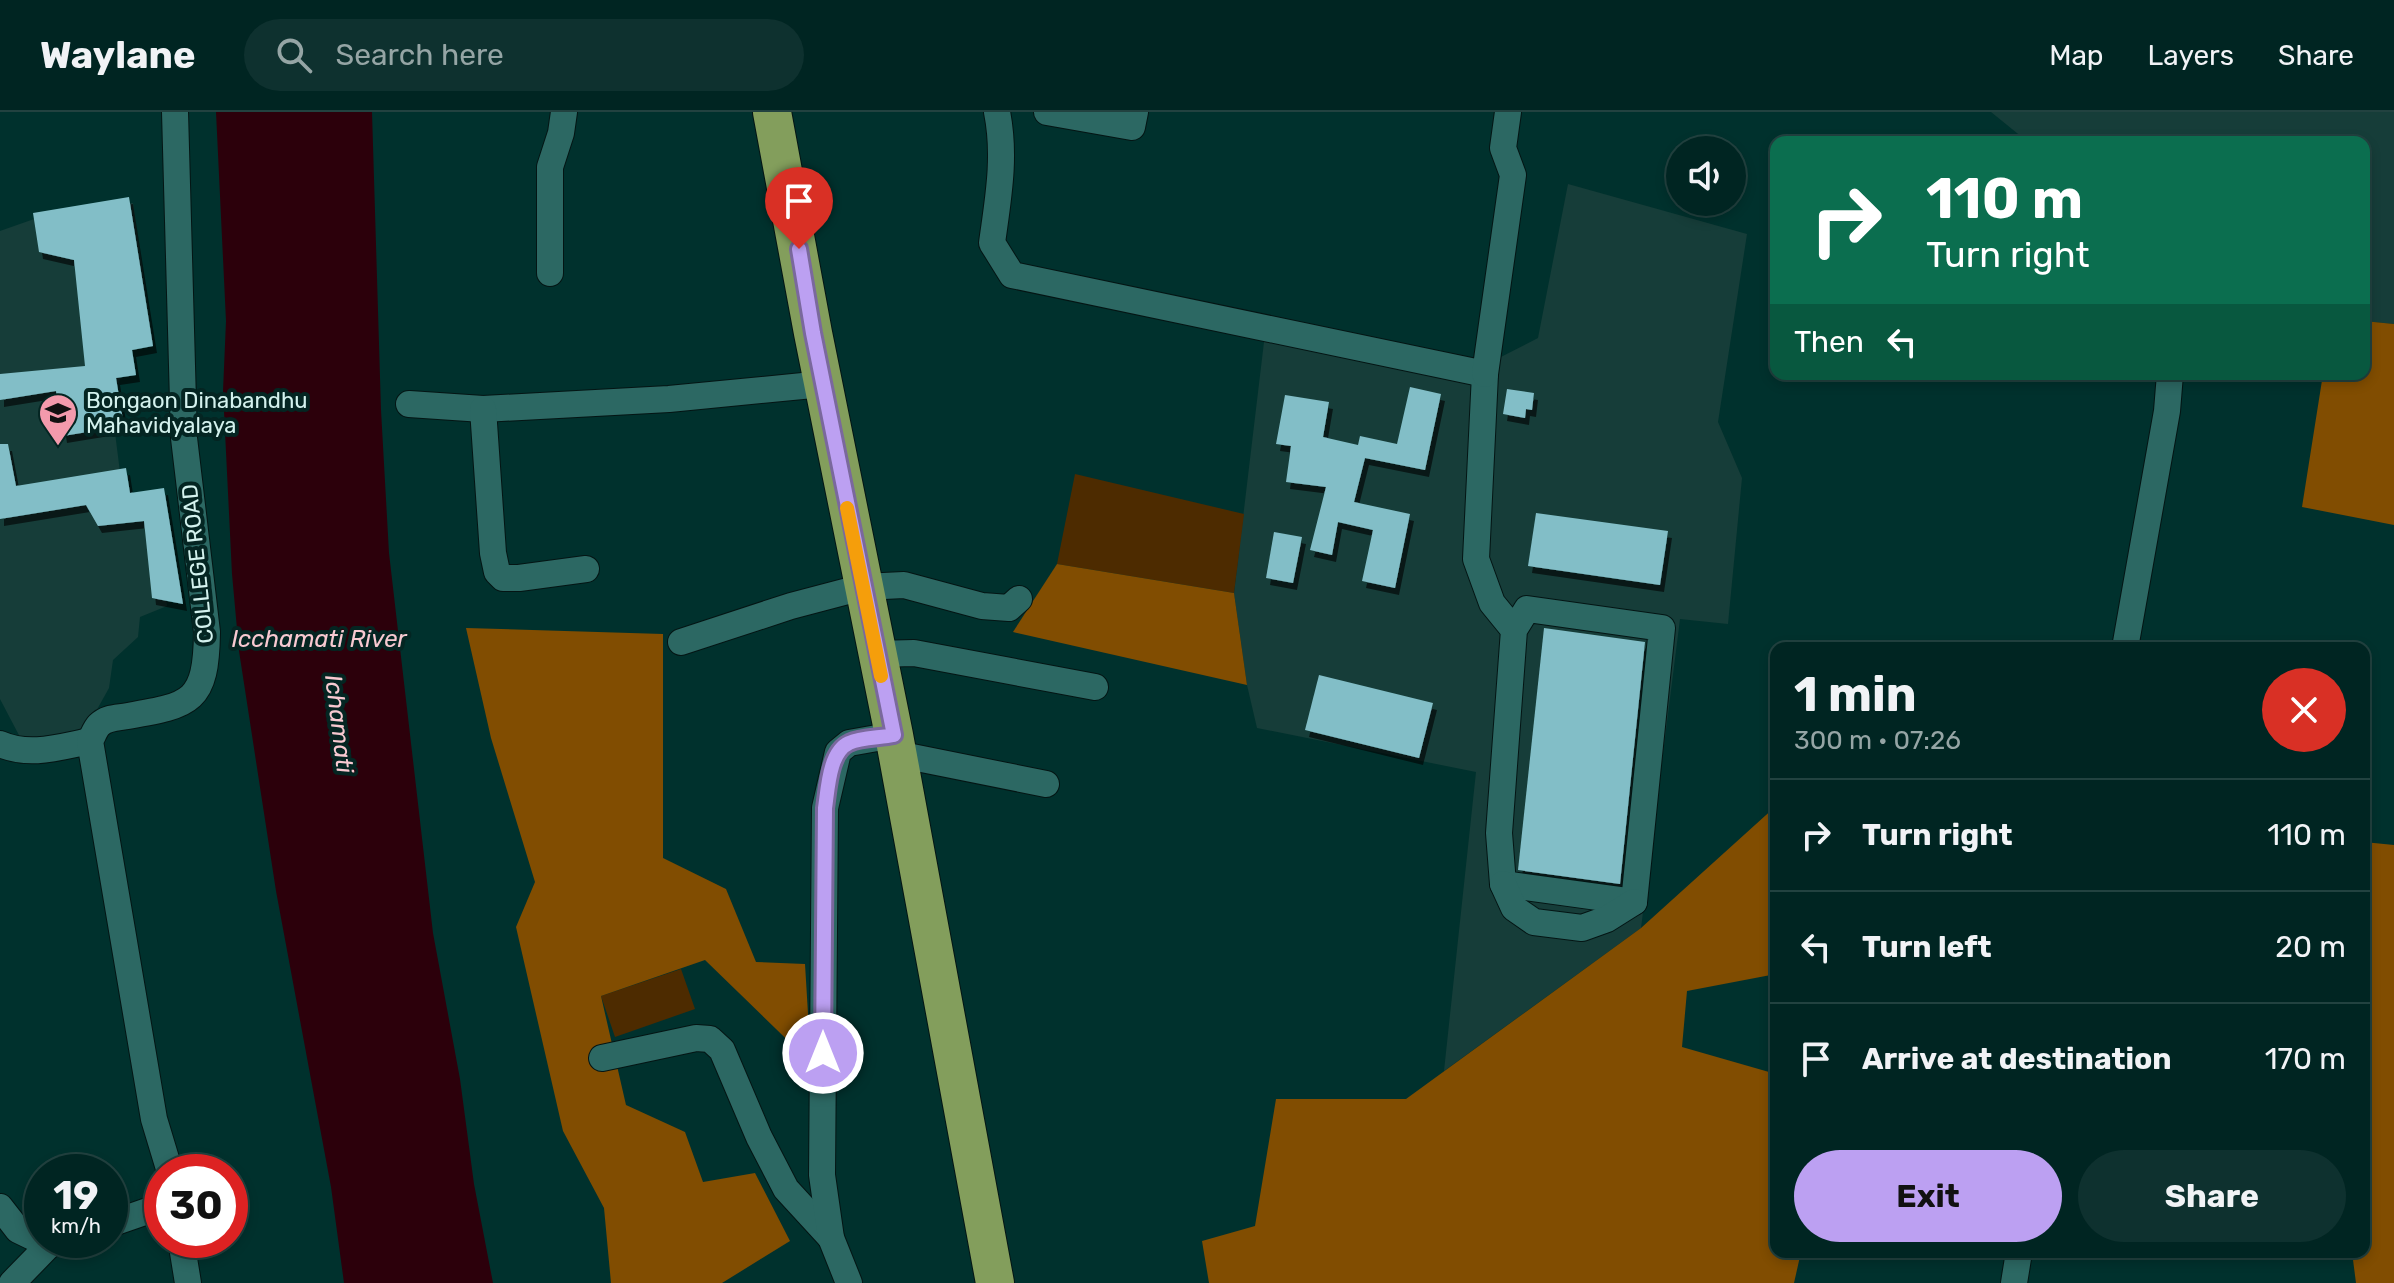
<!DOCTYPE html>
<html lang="en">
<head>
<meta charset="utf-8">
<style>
  :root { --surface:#002522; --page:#0e312f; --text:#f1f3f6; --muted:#95a5a5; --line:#224240; --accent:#bca0f2 }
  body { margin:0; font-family:Rubik,sans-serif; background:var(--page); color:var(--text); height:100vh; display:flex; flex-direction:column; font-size:30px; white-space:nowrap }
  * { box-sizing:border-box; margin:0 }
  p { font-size:26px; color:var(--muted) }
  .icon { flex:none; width:44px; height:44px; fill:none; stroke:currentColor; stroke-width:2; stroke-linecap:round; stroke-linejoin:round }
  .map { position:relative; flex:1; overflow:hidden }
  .panel { position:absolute; left:1770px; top:530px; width:600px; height:616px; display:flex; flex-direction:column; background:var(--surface); border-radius:16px; box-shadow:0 4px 12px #0003,0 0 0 2px var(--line) }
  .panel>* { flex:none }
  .hud { position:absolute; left:1770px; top:24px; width:600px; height:244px; border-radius:16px; box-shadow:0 4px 12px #0003,0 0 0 2px var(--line); background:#0b6e4f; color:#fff; overflow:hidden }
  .buttons { position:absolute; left:1666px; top:24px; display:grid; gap:16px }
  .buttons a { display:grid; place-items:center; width:80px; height:80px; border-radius:50%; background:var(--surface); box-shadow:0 4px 12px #0003,0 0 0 2px var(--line); font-size:40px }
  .speed { position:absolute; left:24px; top:1042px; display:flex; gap:16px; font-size:40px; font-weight:700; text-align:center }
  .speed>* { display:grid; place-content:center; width:104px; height:104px; border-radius:50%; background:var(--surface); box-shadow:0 4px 12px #0003,0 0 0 2px var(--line); line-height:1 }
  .speed small { font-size:20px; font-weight:400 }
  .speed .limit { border:12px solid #d22; background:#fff; color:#111 }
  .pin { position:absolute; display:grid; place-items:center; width:68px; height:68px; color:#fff; margin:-82px -34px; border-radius:50% 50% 50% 0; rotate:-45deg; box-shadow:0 0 8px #0007 }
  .pin .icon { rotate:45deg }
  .me { position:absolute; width:88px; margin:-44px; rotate:0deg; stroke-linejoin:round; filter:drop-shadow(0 0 6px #0008) }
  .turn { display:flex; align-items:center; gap:28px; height:168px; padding:0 24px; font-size:36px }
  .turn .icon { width:104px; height:104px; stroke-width:2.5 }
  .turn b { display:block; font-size:56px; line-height:68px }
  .then { display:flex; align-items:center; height:76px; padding:0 24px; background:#0003; gap:16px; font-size:30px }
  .round { display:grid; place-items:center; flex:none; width:84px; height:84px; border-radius:42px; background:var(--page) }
  .summary { display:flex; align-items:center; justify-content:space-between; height:136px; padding:0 24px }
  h1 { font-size:48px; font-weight:700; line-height:60px }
  .primary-button { display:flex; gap:16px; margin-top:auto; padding:16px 24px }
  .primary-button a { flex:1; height:92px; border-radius:48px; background:var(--accent); color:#111; font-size:32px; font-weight:700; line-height:92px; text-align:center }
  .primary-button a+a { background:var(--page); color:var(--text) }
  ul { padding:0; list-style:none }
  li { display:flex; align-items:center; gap:24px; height:112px; padding:0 24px; border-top:2px solid var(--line) }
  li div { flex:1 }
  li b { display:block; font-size:30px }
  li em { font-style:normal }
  header { display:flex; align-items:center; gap:48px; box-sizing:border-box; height:112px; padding:0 40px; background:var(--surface); border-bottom:2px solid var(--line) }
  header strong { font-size:38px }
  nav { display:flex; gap:44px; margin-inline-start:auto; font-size:28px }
  .search { width:560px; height:72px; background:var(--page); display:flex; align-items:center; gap:20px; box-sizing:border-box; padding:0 28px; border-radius:44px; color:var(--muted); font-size:30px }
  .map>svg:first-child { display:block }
  .built { fill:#163d39 }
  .green { fill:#4d2b00 }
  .forest { fill:#814d01 }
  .water { fill:#2c000b }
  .building { fill:#82bec7; filter:url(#shadow) }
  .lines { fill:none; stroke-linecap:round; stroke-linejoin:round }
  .minor-casing { stroke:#041514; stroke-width:28 }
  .highway-casing { stroke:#041514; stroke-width:40 }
  .minor { stroke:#2c6863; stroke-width:26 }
  .highway { stroke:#839e5c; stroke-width:38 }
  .route-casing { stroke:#7a689d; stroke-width:20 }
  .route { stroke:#bca0f2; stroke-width:14 }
  .slow { stroke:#f59e0b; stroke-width:14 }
  .labels { text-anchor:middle; stroke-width:8; stroke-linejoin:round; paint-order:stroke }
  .poi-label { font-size:22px; fill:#d4f2ee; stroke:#042522; text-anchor:start }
  .street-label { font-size:22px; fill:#d4f2ee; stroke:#042522 }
  .water-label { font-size:24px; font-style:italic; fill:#f8c9d1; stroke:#042522 }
</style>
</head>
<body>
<header>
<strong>Waylane</strong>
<div class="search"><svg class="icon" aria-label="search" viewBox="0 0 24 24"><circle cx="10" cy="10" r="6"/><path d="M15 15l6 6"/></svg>Search here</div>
<nav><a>Map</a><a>Layers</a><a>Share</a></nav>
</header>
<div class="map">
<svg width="2394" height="1171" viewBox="0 0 2394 1171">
  <defs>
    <filter id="shadow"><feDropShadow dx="4" dy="7" stdDeviation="0" flood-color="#0009"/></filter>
  </defs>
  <rect width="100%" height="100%" fill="#00312d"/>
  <g class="built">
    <path d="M1991 0H2394V212L2364 209V30H2028Z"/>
    <path d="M1568 72 1747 122 1718 310 1742 366 1728 512 1680 507 1641 816 1444 959 1476 660 1257 616 1247 573 1234 481 1267 205 1491 250 1538 226Z"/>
    <path d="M133 91 153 229 127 235V251L111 289 123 384 155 381 167 494 140 505 138 525 113 548 109 576 85 619 21 627 0 587V119L54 100Z"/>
  </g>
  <g class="green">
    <path d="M1075 362 1244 402 1234 481 1057 452Z"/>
    <path d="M681 857 695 897 615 925 601 884Z"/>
  </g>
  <g class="forest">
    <path d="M2364 209 2394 212V413L2302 395 2323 262H2364Z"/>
    <path d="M1057 452 1234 481 1247 573 1013 520Z"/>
    <path d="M466 516 663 522V746L726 777 756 850 805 852 811 951 705 848 601 884 626 993 685 1020 703 1070 755 1061 790 1129 722 1171H611L604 1096 563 1019 516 815 535 770 491 626Z"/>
    <path d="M1776 694V862L1687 879 1682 935 1776 962V1140H1801L1794 1171H1209L1202 1129 1255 1114 1276 987H1406L1641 816Z"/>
    <path d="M2364 730 2394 733V1171H2356L2352 1140H2364Z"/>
  </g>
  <path class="water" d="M216 0H372L381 298 389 441 433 821 460 967 474 1072 493 1171H344L331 1075 276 779 239 539 232 462 223 279 226 209Z"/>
  <g class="building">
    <path d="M129 85 153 234 132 238 136 263 116 266 124 314 63 324 56 279 0 288V262L85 254 74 148 39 140 33 101Z"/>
    <path d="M1410 275 1441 282 1425 358 1365 346 1354 390 1410 402 1395 476 1362 469 1373 418 1338 410 1332 443 1310 438 1326 375 1286 370 1291 334 1276 332 1285 283 1329 290 1323 325 1358 333 1360 324 1397 332Z"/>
    <path d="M1507 277 1534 281 1532 298 1526 297 1525 306 1503 302Z"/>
    <path d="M0 332H8L16 374 126 356 130 381 164 376 183 492 152 486 144 409 98 414 86 393 0 407Z"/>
    <path d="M1536 401 1668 419 1660 473 1528 454Z"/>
    <path d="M1274 420 1302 425 1293 471 1266 466Z"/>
    <path d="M1544 516 1645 530 1620 772 1518 758Z"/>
    <path d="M1319 563 1433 591 1419 646 1305 618Z"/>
  </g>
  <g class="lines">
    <defs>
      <g id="minor">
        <path d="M997 0C1006 45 998 87 992 131L1012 163 1485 262 1476 447 1492 491 1514 518 1499 721 1503 772 1634 790 1662 516 1527 497 1514 518"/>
        <path d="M1047 0 1132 15 1135 0"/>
        <path d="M550 161V55L561 21 564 0"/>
        <path d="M1485 262 1513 63 1503 36 1508 0"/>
        <path d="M409 292 483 297 669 287 823 272"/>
        <path d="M483 297 493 441 497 460 503 466H519L586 457"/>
        <path d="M681 530 791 494 863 475 904 473 982 494 1009 496 1019 487"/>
        <path d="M2125 536 2167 299 2170 262"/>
        <path d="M876 542 914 541 1095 575"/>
        <path d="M0 632C30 645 59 635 90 629"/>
        <path d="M897 642 1046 672"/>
        <path d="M1503 772 1514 796 1534 810 1582 816 1607 807 1634 790"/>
        <path d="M602 946 696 926 710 927 722 938 759 1025 786 1077 831 1126"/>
        <path d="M170 1060 154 1007 90 629C93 624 95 617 99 613 107 605 117 606 128 604 192 593 206 590 207 520L184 326 175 0"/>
        <path d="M0 1095 18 1118 49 1133 63 1128"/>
        <path d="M110 1112 162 1094"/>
        <path d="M181 1128 188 1171"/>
        <path d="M12 1171 49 1133"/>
        <path d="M849 1171 831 1126 822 1063 825 696 838 640 849 631 894 623"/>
        <path d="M2014 1171 2019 1140"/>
      </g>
      <path id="highway" d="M772 0 813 221 894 623 995 1171"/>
    </defs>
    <use href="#minor" class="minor-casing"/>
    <use href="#highway" class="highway-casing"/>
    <use href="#minor" class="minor"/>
    <use href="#highway" class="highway"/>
  </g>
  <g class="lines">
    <defs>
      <path id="route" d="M799 137 813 221 894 623C880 626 861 625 849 631 829 640 828 677 825 696L823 941"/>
    </defs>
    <use href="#route" class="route-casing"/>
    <use href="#route" class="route"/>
    <path class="slow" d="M847 396 881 564"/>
  </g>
  <defs>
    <symbol id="university-pin" viewBox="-11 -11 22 30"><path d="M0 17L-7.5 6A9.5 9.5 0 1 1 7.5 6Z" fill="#f39aac" stroke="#042522"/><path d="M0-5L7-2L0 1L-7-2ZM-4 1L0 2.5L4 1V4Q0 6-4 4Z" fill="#111"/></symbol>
  </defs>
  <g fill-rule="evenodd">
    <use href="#university-pin" x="36" y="279" width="44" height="60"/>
  </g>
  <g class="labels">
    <g class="poi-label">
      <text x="86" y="296">Bongaon Dinabandhu<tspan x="86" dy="25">Mahavidyalaya</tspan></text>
    </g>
    <g class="street-label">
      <text transform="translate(197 452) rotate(-96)" y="8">COLLEGE ROAD</text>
    </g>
    <g class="water-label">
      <text x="319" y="535">Icchamati River</text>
      <text transform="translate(339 612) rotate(83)" y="8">Ichamati</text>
    </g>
  </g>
</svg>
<div class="buttons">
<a><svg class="icon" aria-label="sound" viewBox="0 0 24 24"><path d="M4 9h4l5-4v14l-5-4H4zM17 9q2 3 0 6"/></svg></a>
</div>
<div class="speed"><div>19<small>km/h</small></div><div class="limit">30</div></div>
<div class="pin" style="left:799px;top:137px;background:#d93025"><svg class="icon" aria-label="arrive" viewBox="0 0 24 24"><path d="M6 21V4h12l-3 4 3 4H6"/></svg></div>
<svg class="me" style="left:823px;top:941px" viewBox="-20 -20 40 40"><circle r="17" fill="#bca0f2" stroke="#fff" stroke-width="3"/><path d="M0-11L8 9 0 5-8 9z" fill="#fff"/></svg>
<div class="hud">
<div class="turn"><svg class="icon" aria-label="right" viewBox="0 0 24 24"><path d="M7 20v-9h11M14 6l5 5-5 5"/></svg><div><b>110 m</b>Turn right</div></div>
<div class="then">Then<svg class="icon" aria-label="left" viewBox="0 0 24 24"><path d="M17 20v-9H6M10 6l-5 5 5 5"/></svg></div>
</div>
<section class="panel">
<div class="summary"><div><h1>1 min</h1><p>300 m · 07:26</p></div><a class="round" style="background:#d93025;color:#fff"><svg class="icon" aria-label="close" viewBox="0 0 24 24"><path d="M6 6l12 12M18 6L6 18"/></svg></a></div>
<ul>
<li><svg class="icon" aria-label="right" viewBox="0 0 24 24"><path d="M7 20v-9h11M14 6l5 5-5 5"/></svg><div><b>Turn right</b></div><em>110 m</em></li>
<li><svg class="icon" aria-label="left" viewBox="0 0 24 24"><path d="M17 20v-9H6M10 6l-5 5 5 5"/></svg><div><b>Turn left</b></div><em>20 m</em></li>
<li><svg class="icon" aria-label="arrive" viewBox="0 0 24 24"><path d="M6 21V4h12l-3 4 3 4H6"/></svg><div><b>Arrive at destination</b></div><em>170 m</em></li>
</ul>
<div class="primary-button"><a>Exit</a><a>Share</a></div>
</section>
</div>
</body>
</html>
